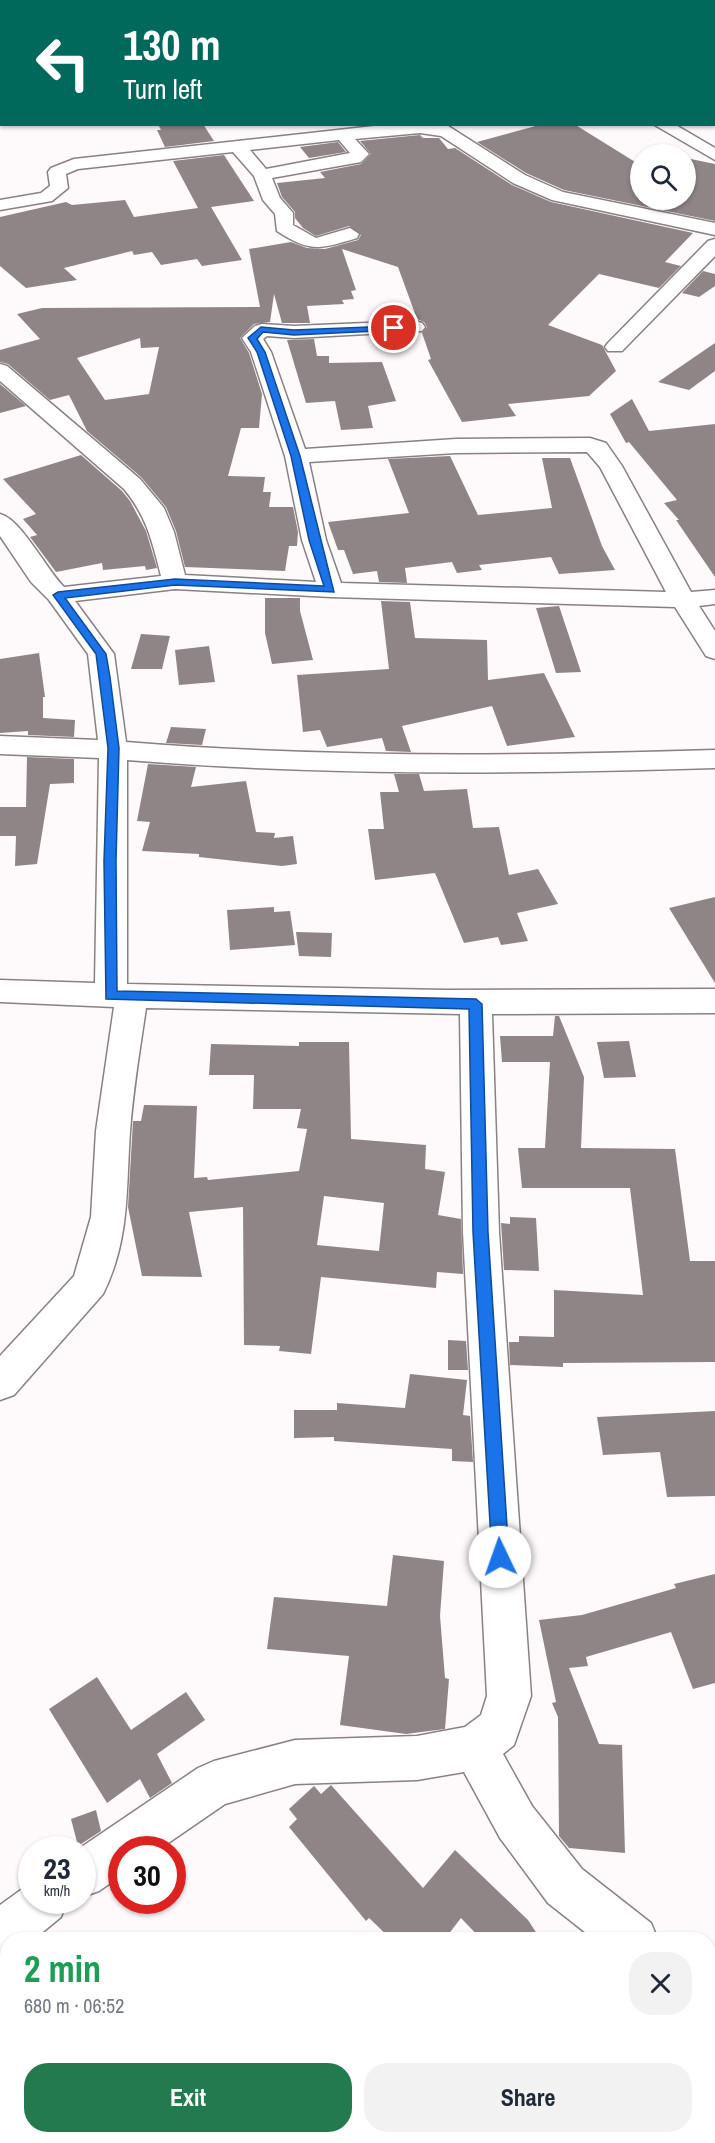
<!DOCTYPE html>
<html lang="en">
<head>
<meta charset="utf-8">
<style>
  :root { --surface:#fff; --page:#f2f2f3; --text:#1f2937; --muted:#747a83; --accent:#237a4e }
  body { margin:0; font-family:"Archivo Narrow",sans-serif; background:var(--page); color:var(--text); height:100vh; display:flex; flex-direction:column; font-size:22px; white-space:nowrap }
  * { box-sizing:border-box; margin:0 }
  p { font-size:20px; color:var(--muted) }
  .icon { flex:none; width:33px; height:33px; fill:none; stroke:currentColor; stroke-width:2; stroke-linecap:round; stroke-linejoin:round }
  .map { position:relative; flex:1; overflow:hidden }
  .panel { position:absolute; left:0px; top:1932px; width:716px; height:212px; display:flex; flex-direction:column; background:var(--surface); border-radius:24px 24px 0 0; box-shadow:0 2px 4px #0004 }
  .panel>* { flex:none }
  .hud { position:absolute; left:0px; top:0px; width:716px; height:126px; box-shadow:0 2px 4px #0004; background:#00695c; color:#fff; overflow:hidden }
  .tools { position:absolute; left:630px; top:144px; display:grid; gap:12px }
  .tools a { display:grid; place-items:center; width:66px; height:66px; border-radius:50%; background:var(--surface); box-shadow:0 2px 4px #0004; font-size:30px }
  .speed { position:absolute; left:18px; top:1836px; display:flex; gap:12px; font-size:30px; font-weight:700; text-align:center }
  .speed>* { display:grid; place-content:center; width:78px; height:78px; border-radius:50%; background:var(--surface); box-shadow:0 2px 4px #0004; line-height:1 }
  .speed small { font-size:15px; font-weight:400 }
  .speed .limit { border:9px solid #d22; background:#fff; color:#111 }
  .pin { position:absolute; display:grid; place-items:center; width:51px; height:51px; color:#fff; margin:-26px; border:3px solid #fff; border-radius:50%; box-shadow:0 2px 6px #0007 }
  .me { position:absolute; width:66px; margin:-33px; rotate:357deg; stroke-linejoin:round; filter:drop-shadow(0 0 4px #0008) }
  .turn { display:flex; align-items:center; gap:21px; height:126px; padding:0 24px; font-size:27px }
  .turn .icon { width:78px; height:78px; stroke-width:2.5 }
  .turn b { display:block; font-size:42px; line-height:51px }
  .round { display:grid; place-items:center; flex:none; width:63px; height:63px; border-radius:24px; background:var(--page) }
  .headline { display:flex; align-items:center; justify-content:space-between; height:102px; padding:0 24px }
  h1 { font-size:36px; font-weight:800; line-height:45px; color:#1e9e55 }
  .cta { display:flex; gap:12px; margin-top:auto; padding:12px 24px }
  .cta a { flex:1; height:69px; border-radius:24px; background:var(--accent); color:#fff; font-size:24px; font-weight:800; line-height:69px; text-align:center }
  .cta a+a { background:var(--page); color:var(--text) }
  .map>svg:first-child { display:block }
  .building { fill:#8f8586; fill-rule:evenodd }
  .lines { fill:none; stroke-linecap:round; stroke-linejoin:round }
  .street-casing { stroke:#8a8082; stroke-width:3 }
  .street { fill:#fff; fill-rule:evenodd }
  .route { fill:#1a73e8; stroke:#114b97; stroke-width:1.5 }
</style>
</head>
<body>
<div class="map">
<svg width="715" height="2143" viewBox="0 0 715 2143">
  <rect width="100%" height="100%" fill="#fef9fa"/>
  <g class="building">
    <path d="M158 124H203L214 141 165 147 157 130H161Z"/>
    <path d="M543 124H574L640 165V200H686V158L715 164V221L564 190 526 173 477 142Z"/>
    <path d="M420 135 423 138H439L448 149 455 148 512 185 551 202 693 233 665 262 681 266 659 288 599 274 548 325 602 345 616 371 589 396 508 404 516 416 462 422 428 360 431 359 422 333 427 327 424 322 417 319 398 267 342 249 356 290 351 291 354 299 342 300 344 304 307 306 310 323H282L274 294 270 322 254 324 240 338 249 353 262 394 259 428H241L228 476 265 477 263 492H271L269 507H293L298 532 297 546H289L285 571 185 567 176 531 166 507 141 477 87 431 69 395 50 400 8 364 0 362V350L40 339 17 314 42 308 260 307 249 249 291 242 307 248 325 249 358 240 361 235 349 226 316 236 303 228 295 218V212L282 197 277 183 325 178 320 172 361 164 371 154 360 141ZM140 338 141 348 159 347 149 394 105 400 77 358Z"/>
    <path d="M338 142 346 152 309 158 300 147Z"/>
    <path d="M224 155 254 201 211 207 242 260 202 266 197 259 161 265 152 252 134 255 132 251 64 268 77 280 26 288 0 266V217L66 202 72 205 125 200 134 217 198 208 173 161Z"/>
    <path d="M703 271 715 274V286L699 297 682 293Z"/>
    <path d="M314 339 317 356H329V363L382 362 396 401 368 406 373 428 341 430 335 401 306 403 287 340Z"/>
    <path d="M715 343V371L689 390 658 382Z"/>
    <path d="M0 384 26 406 0 413Z"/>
    <path d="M632 399 649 431 715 424V577L676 520H679L664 503 677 500 629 442 626 443 610 414Z"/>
    <path d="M81 455 122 491 130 501 146 531 157 568 146 570 145 566 103 570 102 563 56 572 30 537 37 535 23 519 36 514 3 479Z"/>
    <path d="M450 456 478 515 552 508 542 458H570L602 546 615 570 559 574 551 557 479 565 482 570 457 573 452 562 405 568 407 583 379 582 377 571 353 574 344 550H338L328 522 409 513 388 459Z"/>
    <path d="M265 598H300V611L313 660 272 664 265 633Z"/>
    <path d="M381 601 410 602 415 638 487 640 488 680 544 673 575 737 507 746 492 706 402 726 411 752 386 751 382 738 327 747 320 730 303 732 297 675 389 669Z"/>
    <path d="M559 606 581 672 556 673 536 608Z"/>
    <path d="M141 634 170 636 162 669H131Z"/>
    <path d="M209 646 215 682 179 685 175 650Z"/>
    <path d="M39 653 45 697H43V718L75 720 74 737 28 735V731L0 733V659Z"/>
    <path d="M171 727 206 729 202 745 166 743Z"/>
    <path d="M27 757 74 759V783L50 784 37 864 15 866 16 836H0V807H26Z"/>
    <path d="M148 764 196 767 191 787 246 781 256 832 275 833 274 838 293 836 297 864 282 866 199 857V854L142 851 150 822 137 821Z"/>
    <path d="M394 774H419L424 791 467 789 473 828 499 827 509 875 538 869 558 904 517 913 528 941 501 945 498 937 464 943 435 873 375 880 368 829H384L380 792H399Z"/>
    <path d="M715 897V983L669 908Z"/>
    <path d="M274 907V912L290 911 295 945 230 950 227 910Z"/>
    <path d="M296 932 332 933 331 957 299 956Z"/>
    <path d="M555 1016H559L584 1077 581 1148 675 1149 690 1261H715V1362L563 1363V1367L510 1365 509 1342H519V1336L554 1337V1290L643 1295 630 1188H522L518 1148H545L550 1062H502L500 1036H553Z"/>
    <path d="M629 1041 636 1077 604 1078 597 1042Z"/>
    <path d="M299 1042H349L351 1139 426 1145 425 1169 445 1172 438 1215 461 1219 463 1274 437 1272 436 1288 321 1277 311 1354 279 1351 280 1346 244 1345 243 1207 189 1212 202 1277 142 1276 128 1207 133 1121H141L144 1105 197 1106 194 1178 207 1177 208 1180 299 1171 307 1129 297 1128 301 1109H253L254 1075H209L211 1044 299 1046ZM324 1196 384 1203 379 1251 317 1245Z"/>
    <path d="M510 1217 536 1218 539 1271 504 1270 501 1223 510 1224Z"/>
    <path d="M448 1340 466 1341 468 1370H448Z"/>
    <path d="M410 1374 467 1380 463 1415 470 1416 473 1462 452 1461V1449L334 1441V1437L294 1438V1410H337V1403L405 1408Z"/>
    <path d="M715 1411V1496L667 1497 660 1452 603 1455 597 1417Z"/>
    <path d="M393 1555 444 1561 440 1616 445 1678 449 1679 445 1729 406 1734 340 1725 349 1656 267 1649 274 1597 387 1606Z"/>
    <path d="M715 1574V1683L693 1689 671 1632 586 1657 588 1666 569 1668 599 1744 622 1745 625 1853 569 1848 559 1836 558 1717 552 1703 556 1702 539 1620 582 1615 676 1588 674 1584Z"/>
    <path d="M97 1677 131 1730 186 1692 205 1720 157 1754 172 1783 150 1798 140 1779 107 1803 49 1709Z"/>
    <path d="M331 1785 423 1888 455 1850 528 1920 541 1940H482L461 1918 444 1940H392L369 1918 366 1921 289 1827 297 1819 289 1809 314 1786 321 1794Z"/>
    <path d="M96 1810 101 1831 78 1846 71 1819Z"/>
  </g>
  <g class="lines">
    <defs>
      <g id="street">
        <path d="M308 0H332L307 2Z"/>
        <path d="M445 0H460L461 2H446Z"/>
        <path d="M503 0H517L518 2H503Z"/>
        <path d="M678 0H693L694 2H679Z"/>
        <rect x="714" y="18" width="1" height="9"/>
        <rect x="0" y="29" width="2" height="10"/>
        <path d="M392 124H445L525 175 563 192 715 223V235L552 200 513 183 441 136 420 133 355 139 369 154 361 162 272 178 280 198 293 213V225L316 238 350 228 359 234 357 238C321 249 310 253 277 231L275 214 263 200 254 176 233 152 78 169 66 174 68 188 52 201 0 210V200L41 193 50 186 48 172 51 168 74 159ZM339 140 350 153 266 169 250 150Z"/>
        <path d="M653 124H674L715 148V160Z"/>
        <path d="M715 239V256L622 351H608L605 347 608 343 708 241Z"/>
        <path d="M415 321 422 323 425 327 422 331 294 338 267 336 263 339 271 352 305 449 456 439 590 438 606 443 622 466 691 592 715 590V604L699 606 715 631V659L706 656 675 607 331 597 175 589 75 601 114 654 126 742C323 758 518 756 715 750V768C518 774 323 776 127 760V984L446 990 715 989V1013L492 1014 499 1232 531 1696 514 1745 503 1754 532 1806 582 1869 651 1923 658 1940H595L548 1903 500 1838 464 1772 417 1780 295 1784 225 1804 158 1850H122V1875L99 1891 82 1897V1850H77L198 1768 214 1761 295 1740 417 1736 465 1727 481 1715 487 1696 463 1232 460 1014 146 1008C140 1049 133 1090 130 1132 126 1189 130 1240 103 1294L14 1395 0 1400V1356L74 1276 91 1217 96 1131 114 1007 0 1002V980L95 983 99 758 0 754V736L98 740 88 654 49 600 31 582 0 536V514C21 519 46 569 64 587L161 576C152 541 147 517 124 489L0 381V364L7 366 140 479 164 508 174 532 185 575 316 582 302 540 285 456 251 352 242 338 255 326 262 324 294 326ZM587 452 600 467 666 592 341 583 326 540 309 462 456 453Z"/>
        <path d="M32 1882V1900H67L61 1917 33 1940H8V1957L0 1960V1905Z"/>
        <path d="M708 1972 715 1974V2027L708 2024Z"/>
      </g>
    </defs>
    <use href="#street" class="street-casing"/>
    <use href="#street" class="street"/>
  </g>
  <path class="route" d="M394 326 397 330 294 335 263 332 257 339 265 352 300 456 334 592 175 585 65 598 106 654 110 677 119 748 116 861 117 991 476 999 482 1004 488 1232 509 1557 506 1562 500 1565 494 1562 492 1557 473 1232 469 1009 106 999 104 861 108 748 96 654 53 595 58 592 175 579 324 586 309 540 291 456 257 352 248 338 261 327 294 330Z"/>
</svg>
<div class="tools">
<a><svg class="icon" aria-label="search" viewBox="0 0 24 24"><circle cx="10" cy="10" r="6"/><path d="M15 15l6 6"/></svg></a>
</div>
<div class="speed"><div>23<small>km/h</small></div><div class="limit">30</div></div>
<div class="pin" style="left:394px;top:328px;background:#d93025"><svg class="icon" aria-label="arrive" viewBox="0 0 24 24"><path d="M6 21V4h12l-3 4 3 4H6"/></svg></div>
<svg class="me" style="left:500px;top:1557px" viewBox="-20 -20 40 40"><circle r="19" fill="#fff"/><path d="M0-13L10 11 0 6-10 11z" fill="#1a73e8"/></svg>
<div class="hud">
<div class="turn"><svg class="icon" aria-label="left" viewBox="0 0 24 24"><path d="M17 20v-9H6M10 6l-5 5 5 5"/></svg><div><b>130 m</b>Turn left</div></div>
</div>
<section class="panel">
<div class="headline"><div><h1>2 min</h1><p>680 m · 06:52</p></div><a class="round"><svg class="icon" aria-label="close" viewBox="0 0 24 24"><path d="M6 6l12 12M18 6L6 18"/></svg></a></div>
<div class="cta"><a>Exit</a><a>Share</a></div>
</section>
</div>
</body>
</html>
